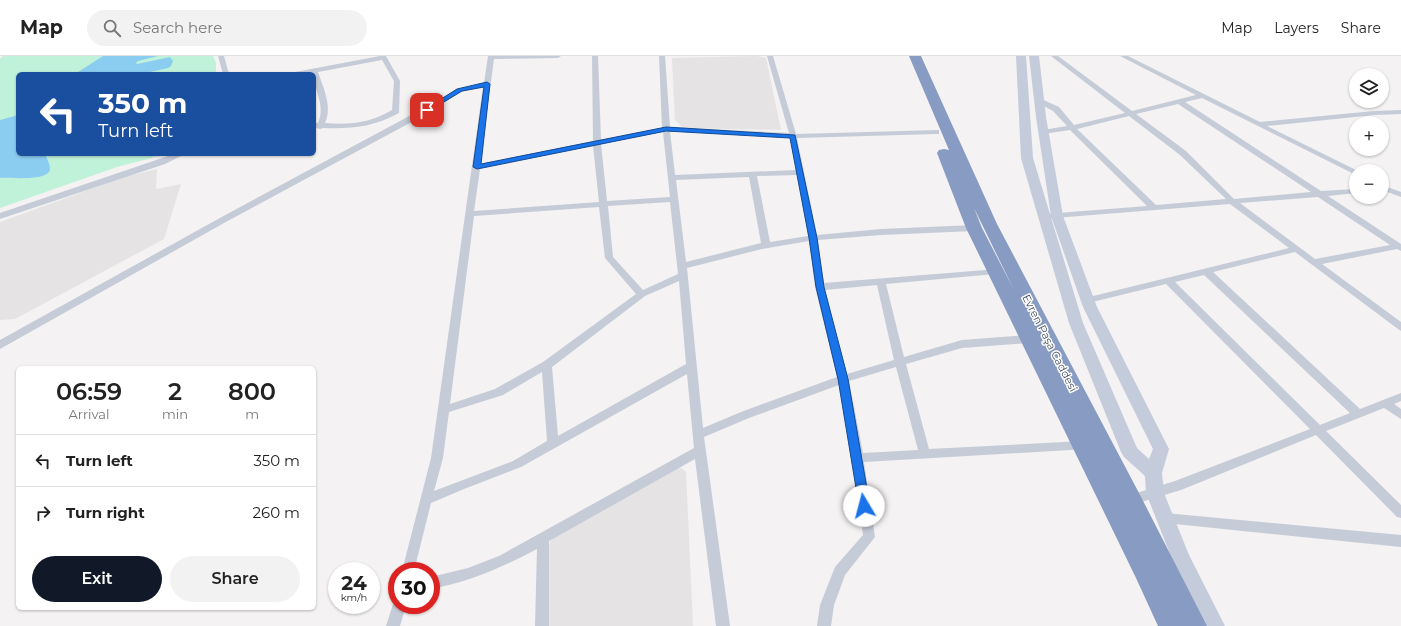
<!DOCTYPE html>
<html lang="en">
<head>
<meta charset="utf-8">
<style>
  :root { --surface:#fff; --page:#f2f2f2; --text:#222; --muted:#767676; --line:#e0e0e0; --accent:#111827 }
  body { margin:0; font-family:Montserrat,sans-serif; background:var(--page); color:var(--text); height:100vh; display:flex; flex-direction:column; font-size:15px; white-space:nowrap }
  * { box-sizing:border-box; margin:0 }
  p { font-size:13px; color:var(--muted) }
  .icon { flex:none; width:22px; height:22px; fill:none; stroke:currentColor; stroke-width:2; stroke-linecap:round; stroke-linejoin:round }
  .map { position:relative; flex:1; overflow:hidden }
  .side { position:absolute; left:16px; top:310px; width:300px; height:244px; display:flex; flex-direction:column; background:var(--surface); border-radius:6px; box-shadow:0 1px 3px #0004 }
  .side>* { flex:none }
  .guide { position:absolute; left:16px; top:16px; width:300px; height:84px; border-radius:6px; box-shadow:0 1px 3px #0004; background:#1a4fa0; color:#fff; overflow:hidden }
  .buttons { position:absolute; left:1349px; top:12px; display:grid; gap:8px }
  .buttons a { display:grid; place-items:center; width:40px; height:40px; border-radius:50%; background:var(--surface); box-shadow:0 1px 3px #0004; font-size:20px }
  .speed { position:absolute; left:328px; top:506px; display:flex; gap:8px; font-size:20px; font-weight:700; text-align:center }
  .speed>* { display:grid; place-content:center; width:52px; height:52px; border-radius:50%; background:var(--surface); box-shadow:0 1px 3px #0004; line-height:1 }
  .speed small { font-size:10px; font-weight:400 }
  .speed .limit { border:6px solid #d22; background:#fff; color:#111 }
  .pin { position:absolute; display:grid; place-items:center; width:34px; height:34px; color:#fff; margin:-17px; border-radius:8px; box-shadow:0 2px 6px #0006 }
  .me { position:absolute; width:44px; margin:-22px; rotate:352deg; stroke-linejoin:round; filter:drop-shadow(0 0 3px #0008) }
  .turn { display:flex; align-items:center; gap:14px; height:84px; padding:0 16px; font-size:18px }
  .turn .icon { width:52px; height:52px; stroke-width:2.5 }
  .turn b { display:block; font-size:28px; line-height:34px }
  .eta { display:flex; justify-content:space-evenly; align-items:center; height:68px; text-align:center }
  .eta b { font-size:24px; font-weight:600; line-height:28px }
  .button { display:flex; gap:8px; margin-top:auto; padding:8px 16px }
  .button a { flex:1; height:46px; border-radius:24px; background:var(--accent); color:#fff; font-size:16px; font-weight:600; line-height:46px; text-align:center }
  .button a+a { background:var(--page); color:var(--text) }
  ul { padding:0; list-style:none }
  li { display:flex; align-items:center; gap:12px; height:52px; padding:0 16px; border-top:1px solid var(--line) }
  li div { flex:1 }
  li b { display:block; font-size:15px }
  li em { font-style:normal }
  header { display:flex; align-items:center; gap:24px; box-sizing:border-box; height:56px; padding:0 20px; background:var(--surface); border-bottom:1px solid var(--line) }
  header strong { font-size:19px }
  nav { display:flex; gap:22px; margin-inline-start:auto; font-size:14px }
  .search { width:280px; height:36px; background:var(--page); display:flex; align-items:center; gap:10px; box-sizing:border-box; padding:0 14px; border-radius:22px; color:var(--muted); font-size:15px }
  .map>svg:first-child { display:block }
  .education { fill:#e5e3e4 }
  .green { fill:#c0f2da }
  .water { fill:#8bcdf0 }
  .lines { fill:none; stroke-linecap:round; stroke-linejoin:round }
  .street { fill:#c5cbd7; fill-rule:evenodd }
  .secondary { fill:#c4cbdb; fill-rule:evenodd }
  .highway { fill:#889bc2; fill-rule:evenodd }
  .route { fill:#1a73e8; stroke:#114b97 }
  .labels { text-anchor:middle; stroke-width:3; stroke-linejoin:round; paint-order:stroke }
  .street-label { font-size:11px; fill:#485160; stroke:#fff }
</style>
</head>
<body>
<header>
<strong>Map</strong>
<div class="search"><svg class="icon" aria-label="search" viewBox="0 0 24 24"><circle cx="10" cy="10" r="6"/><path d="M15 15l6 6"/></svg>Search here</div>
<nav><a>Map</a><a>Layers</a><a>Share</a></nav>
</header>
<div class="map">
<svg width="1401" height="570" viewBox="0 0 1401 570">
  <rect width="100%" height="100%" fill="#f4f2f2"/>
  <g class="education">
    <path d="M757 0 766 2 781 74 683 72 675 64 672 2Z"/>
    <path d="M157 113 156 133 181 128 164 183 15 263 0 264V166L124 121Z"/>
    <path d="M668 410 681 412 686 416 693 570H549L548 494 551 482Z"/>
  </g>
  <path class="green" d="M3 0H213L216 7V18H18V98H162L148 103 117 111 0 152V3Z"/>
  <g class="water">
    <path d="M103 0H158L138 5 136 7 137 8 170 1 173 5 171 10 168 12 141 18H75Z"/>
    <path d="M18 59V98H45C47 103 50 108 50 113 49 126 9 121 0 122V64Z"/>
  </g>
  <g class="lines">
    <g class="street">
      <path d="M218 0H224L229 18H223Z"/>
      <path d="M380 0H386L400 25 399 57C374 71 351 73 323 72L320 73 314 71V67H318C326 50 314 35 314 18L311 17 289 18 290 17ZM382 4 394 25 392 54C370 67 351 69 325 67 333 51 323 31 318 16Z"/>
      <path d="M488 0H561L558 2 494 3 480 108 593 85 592 0H598L601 84 662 72 659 0H665L670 71 789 77 767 0H773L796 78 939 74V78H936L797 82 817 179 881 173 974 169 978 172 974 175 881 179 818 184 824 227 998 213 1000 215 998 217 995 218 886 228 904 301 962 284 1029 279 1033 280 1034 283 1033 286 1029 287 962 292 906 308 929 393 1083 385 1087 387 1089 390 1087 393 864 406 875 481 845 519 834 549 831 570H817L820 549 835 511 863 479 852 402 839 329 749 362 704 381 730 570H716L695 403 549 485V570H535L537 493C503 511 469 526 431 533V521L468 512 499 500 694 392 687 318 521 411 464 433 431 447 414 515H402L431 402 483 31 461 36 419 62 224 167 0 293V284L218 163 413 58 457 33 484 27ZM670 75 790 82 796 114 675 119ZM663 76 670 141 607 145 601 88ZM593 90 599 146 474 155 480 113ZM797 119 808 180 770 186 757 120ZM749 121 761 187 686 206 676 124ZM670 146 678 218 643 234 613 201 608 150ZM599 151 605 202 636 238 543 306 495 333 450 348 474 160ZM809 185 815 231 837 321 741 356 703 372 687 212 762 193ZM679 225 686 308 558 380 552 311 645 240ZM877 229 894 304 847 318 825 234ZM896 311 918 394 863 397 849 325ZM542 316 547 385 513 405 434 435 443 402 449 356 503 339Z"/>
      <path d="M1051 0H1058L1132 55 1196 39 1120 0H1128L1260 66 1374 55 1401 54V58L1374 59 1267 70 1358 115H1356V119L1202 42 1185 46 1321 135 1356 133V137L1328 140 1401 188V195L1397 193 1322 208 1401 266V275L1398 273 1295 196 1213 216 1360 353 1401 337V345L1394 348 1401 353V363L1384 352 1326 375 1401 449V462L1397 461 1316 379 1181 434 1131 449 1127 448 1125 444 1127 440 1175 425 1310 373 1166 228 1088 247 1085 246 1083 244 1085 242 1289 192 1230 148 1042 163 1041 161 1042 159 1045 158 1147 150 1070 74 1043 78 1039 76 1043 74 1067 70 1053 55 1036 46 1035 44 1039 42 1059 51 1074 69 1125 57ZM1178 48 1311 136 1234 143 1186 95 1136 58ZM1129 60 1180 99 1226 143 1156 149 1077 73ZM1318 141 1390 189 1315 203 1240 147ZM1204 219 1350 357 1320 369 1175 226Z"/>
      <path d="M174 98H185L165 108 0 163V157Z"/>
      <path d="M1382 129 1401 136V141L1382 134Z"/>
      <path d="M1165 457 1401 479V491L1165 467 1161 466 1159 462 1161 458Z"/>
      <path d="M397 543V549H406L400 570H386L394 545Z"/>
    </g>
    <path class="secondary" d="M1016 0H1026L1033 102 1083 267 1137 392 1149 403 1153 393 1083 251 1051 160 1036 61 1029 0H1039L1046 61 1063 160 1097 251 1169 393 1162 417 1164 437 1189 499 1225 570H1204L1172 503 1146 437 1145 420 1124 401 1121 396 1069 267 1021 102Z"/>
    <path class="highway" d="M909 0H921L997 168 1139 437 1207 570H1158L1136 522 966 172 937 97 939 94 944 93 949 94ZM974 152 1013 232 982 172Z"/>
  </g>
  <path class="route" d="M487 26 490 28 481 108 666 71 795 79 817 182 824 231 848 323 870 450 868 453 864 454 861 453 859 450 838 323 816 231 809 182 790 82 666 75 477 113 473 111 484 31 462 35 429 55 424 54 457 33Z"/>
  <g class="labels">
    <g class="street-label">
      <text transform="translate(1050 287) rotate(63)" y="4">Evren Paşa Caddesi</text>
    </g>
  </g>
</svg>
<div class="buttons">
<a><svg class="icon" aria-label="layers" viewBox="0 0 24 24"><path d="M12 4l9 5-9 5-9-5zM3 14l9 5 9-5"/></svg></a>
<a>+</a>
<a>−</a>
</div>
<div class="speed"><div>24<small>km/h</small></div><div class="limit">30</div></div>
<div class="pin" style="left:427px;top:54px;background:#d93025"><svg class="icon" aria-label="arrive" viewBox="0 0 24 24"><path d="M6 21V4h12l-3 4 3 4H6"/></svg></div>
<svg class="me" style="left:864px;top:450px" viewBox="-20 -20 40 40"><circle r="19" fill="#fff"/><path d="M0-13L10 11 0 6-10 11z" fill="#1a73e8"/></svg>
<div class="guide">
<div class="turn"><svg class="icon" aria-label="left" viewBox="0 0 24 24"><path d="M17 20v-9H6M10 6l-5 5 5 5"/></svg><div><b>350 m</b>Turn left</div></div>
</div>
<section class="side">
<div class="eta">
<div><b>06:59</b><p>Arrival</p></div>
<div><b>2</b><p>min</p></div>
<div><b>800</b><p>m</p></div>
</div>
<ul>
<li><svg class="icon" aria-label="left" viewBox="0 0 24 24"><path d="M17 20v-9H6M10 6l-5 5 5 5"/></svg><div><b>Turn left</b></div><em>350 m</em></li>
<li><svg class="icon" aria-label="right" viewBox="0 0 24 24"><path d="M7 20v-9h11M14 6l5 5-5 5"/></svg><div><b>Turn right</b></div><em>260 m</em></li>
</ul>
<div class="button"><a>Exit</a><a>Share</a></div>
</section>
</div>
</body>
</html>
